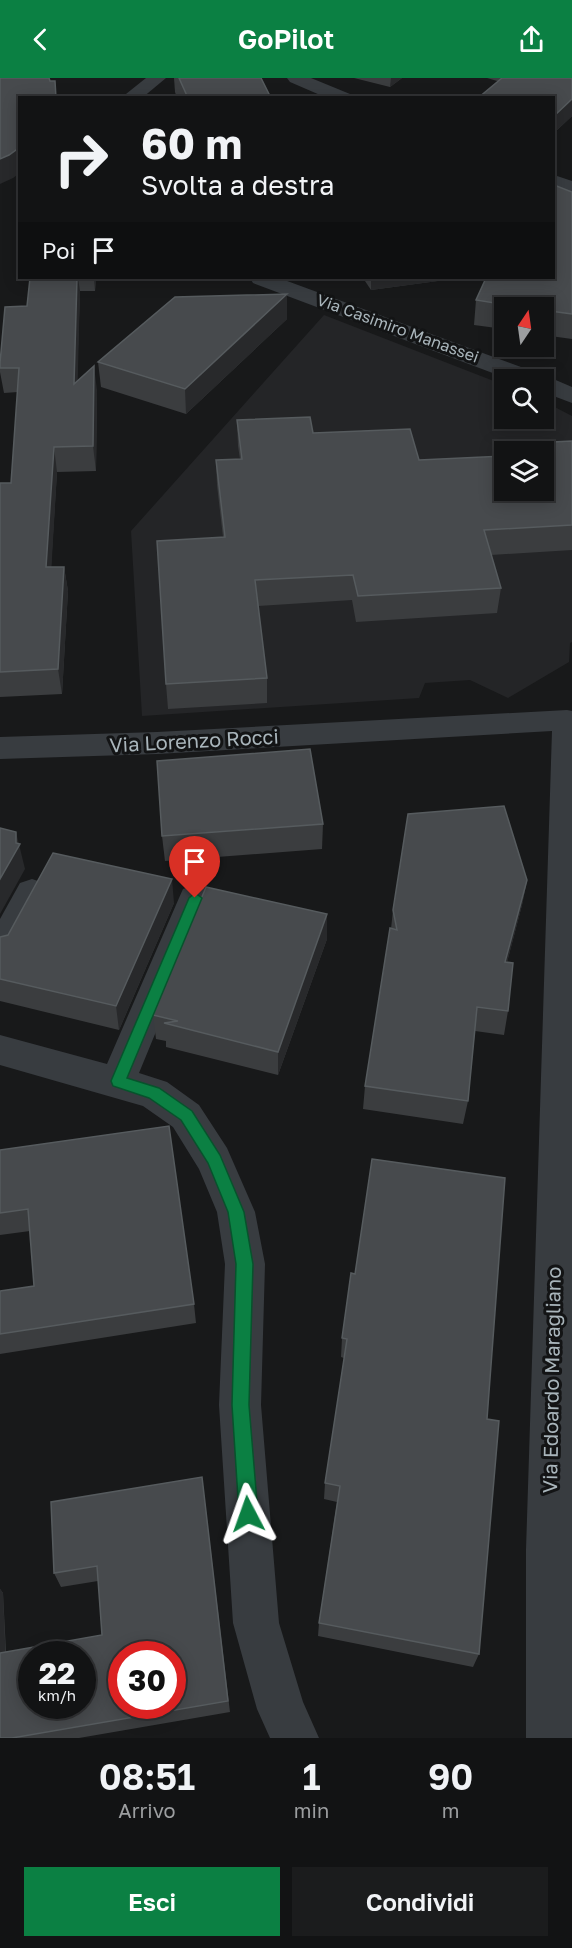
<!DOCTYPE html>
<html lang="it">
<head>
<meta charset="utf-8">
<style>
  :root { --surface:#121314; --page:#1b1c1d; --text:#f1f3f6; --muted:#9c9ea0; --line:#313234; --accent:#0b8043 }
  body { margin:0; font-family:"Golos Text",sans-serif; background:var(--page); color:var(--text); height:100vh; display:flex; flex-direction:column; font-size:22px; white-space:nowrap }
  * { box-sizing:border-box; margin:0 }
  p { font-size:20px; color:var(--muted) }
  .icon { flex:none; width:33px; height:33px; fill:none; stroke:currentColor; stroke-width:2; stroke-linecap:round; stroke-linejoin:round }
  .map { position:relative; height:1660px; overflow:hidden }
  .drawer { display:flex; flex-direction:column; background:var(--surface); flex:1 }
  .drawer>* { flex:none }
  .banner { position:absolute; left:18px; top:18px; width:537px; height:183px; border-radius:0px; box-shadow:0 3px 15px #0003,0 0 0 2px var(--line); background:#121314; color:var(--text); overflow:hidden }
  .needle { width:39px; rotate:13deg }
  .controls { position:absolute; left:494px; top:219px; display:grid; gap:12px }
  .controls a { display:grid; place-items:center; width:60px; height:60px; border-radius:0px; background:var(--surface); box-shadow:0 3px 15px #0003,0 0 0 2px var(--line); font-size:30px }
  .speed { position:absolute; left:18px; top:1563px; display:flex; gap:12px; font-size:30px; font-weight:700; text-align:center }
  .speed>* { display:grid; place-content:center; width:78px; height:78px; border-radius:50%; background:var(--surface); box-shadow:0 3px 15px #0003,0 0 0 2px var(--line); line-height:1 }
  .speed small { font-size:15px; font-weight:400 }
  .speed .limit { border:9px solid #d22; background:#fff; color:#111 }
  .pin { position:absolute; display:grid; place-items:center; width:51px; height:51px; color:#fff; margin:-62px -26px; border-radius:50% 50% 50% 0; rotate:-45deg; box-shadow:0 0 6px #0007 }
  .pin .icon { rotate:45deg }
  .me { position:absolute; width:66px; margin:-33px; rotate:356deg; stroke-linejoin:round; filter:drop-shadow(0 0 4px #0008) }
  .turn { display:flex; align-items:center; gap:21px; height:126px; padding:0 24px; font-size:27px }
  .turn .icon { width:78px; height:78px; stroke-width:2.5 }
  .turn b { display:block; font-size:42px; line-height:51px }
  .then { display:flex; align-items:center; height:57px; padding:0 24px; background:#0003; gap:12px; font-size:22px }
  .eta { display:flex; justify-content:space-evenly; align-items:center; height:102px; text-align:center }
  .eta b { font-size:36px; font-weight:600; line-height:42px }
  .button { display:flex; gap:12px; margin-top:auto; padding:12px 24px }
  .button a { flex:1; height:69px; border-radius:0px; background:var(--accent); color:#fff; font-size:24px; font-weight:600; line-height:69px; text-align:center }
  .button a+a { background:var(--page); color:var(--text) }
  header { display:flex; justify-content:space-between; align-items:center; height:78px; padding:0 24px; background:var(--accent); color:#fff; font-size:27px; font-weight:600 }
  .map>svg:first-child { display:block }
  .built { fill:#242527; fill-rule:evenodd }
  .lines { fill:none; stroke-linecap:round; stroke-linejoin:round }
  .minor { fill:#383c40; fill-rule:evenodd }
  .wall { fill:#3b3d3f }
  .shaded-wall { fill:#28292b }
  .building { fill:#474a4d; stroke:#565b5e; stroke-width:1.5; fill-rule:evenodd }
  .route { fill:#0b8043; stroke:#07532c; stroke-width:1.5 }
  .labels { text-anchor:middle; stroke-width:6; stroke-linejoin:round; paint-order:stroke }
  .far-street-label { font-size:16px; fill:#a9b5bb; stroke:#131415 }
  .street-label { font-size:20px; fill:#a9b5bb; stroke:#131415 }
</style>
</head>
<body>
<header><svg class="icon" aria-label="back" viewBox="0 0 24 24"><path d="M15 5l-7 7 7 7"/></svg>GoPilot<svg class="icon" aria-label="share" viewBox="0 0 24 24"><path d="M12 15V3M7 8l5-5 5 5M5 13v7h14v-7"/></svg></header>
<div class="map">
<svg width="572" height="1660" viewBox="0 0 572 1660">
  <rect width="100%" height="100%" fill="#18191a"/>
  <path class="built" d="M324 237 504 307V340H543V323L572 338V564L570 565 569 584 508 620 470 602 425 605 419 620 142 638 131 453ZM504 374H543V412H504Z"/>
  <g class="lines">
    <g class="minor">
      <path d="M146 0H166L142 20H121Z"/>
      <path d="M287 0H311L350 16 353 20H327L290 4Z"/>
      <path d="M554 97 572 103V116L554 110Z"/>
      <path d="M250 200H279L551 300 572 309V325L543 314V302H511L253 205Z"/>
      <path d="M567 632 572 633V1660H526V1472L552 653 157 676 0 681V659L157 654Z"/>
      <path d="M32 801 44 805 48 814 12 880 0 884V841L20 805Z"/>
      <path d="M195 807 207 811 211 820 139 995 167 1004 199 1027 227 1070 255 1134 265 1186 261 1327 279 1545 303 1624 319 1660H270L257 1631 233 1545 219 1327 225 1186 217 1134 199 1091 173 1049 143 1028 0 987V957L107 986 179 820 183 811Z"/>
    </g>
  </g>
  <g class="wall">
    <path d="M174 0H261L271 20H177L175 14Z"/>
    <path d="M354 0H402L390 9Z"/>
    <path d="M487 0H572V38L554 55V20Z"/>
    <path d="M572 114V261L543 257V230H504V251L474 247 476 222Z"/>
    <path d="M30 200H96L95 213H80L77 302 97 312 96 393 57 394 51 489H64L68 513 62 616 0 619V405H11L18 314 4 315 0 294V285L27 228Z"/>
    <path d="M363 200H460L371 212Z"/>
    <path d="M287 216V241L186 336 101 309 98 284Z"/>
    <path d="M237 342 313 355 419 382 504 412 543 374H513L514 366 572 363V472L491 477 501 510 497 535 356 544 352 522 258 528 267 600V625L168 631 166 606 223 459 217 407 216 382 240 381 238 368Z"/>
    <path d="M323 746 322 771 165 783 162 758Z"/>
    <path d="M527 802 522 827 507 884 508 933 504 957 475 953 468 1023 463 1046 363 1031 365 1008 391 851 393 832Z"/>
    <path d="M174 825 119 952 0 923V859Z"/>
    <path d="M327 861 278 997 166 969V963L156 961 153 937Z"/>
    <path d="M0 1072 194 1226 196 1245 0 1276V1213L34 1208 30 1153 0 1157Z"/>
    <path d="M351 1195 479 1576 473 1589 318 1558 319 1545 337 1424 324 1421 325 1405 344 1280 341 1279 342 1260Z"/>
    <path d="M202 1399 230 1634 79 1660H0V1511L3 1515 6 1574 102 1557 98 1503 61 1509 54 1495Z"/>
  </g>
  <g class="shaded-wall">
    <path d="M391 0H402L390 9Z"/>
    <path d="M572 21V38L554 55V38Z"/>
    <path d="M20 69V95L13 100 0 106V81Z"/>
    <path d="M77 200H78L80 213 77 330 74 306Z"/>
    <path d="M94 200H96L95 213Z"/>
    <path d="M371 200H460L371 212Z"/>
    <path d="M287 216V241L186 336 185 311Z"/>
    <path d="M94 288 97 312 96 393 93 368Z"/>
    <path d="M54 369 57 394 50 514 46 489Z"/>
    <path d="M64 489 68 513 62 616 58 591Z"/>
    <path d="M16 754 25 791 0 836V801L16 765Z"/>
    <path d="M172 801 174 825 119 952 116 928Z"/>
    <path d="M527 802 522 827 501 908 505 884Z"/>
    <path d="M327 836V861L278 997V974Z"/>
    <path d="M0 1511 3 1515 6 1588 0 1579Z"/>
  </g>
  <g class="building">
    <path d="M1 0H49L50 3H55L56 20H20V69L9 77 0 81V1Z"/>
    <path d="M179 0H261L271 20H188Z"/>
    <path d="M502 0H572V21L554 38V20H478Z"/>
    <path d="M554 107 572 114V236L543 232V230H525L476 222 486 200H554Z"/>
    <path d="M30 200H77L74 306 94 288 93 368 54 369 46 489H64L58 591 0 594V405H11L19 290H0V285L5 229 27 228Z"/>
    <path d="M287 216 185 311 98 284 175 219Z"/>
    <path d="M310 339 313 355 410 351 419 382 504 378V412H543V374H517L514 366 572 363V447L484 452 501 510 358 518 353 497 255 502 267 600 166 606 157 463 225 459 216 382 242 381 237 342Z"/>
    <path d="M310 671 323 746 162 758 157 683Z"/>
    <path d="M504 728 527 802 505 884 513 885 508 933 477 929 468 1023 365 1008 390 850 397 852 393 832 408 736Z"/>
    <path d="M0 750 16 754V765L20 766 0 801Z"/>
    <path d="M53 775 172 801 116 928 0 901V859L8 857Z"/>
    <path d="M206 809 327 836 278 974 164 945 178 943 153 937Z"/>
    <path d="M169 1048 194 1226 0 1256V1213L34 1208 28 1131 0 1135V1072Z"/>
    <path d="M372 1081 505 1100 487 1341 499 1343 479 1576 319 1545 340 1408 325 1405 347 1261 342 1260 351 1195 355 1196Z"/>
    <path d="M202 1399 228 1623 12 1660H0V1575L102 1557 97 1488 54 1495 51 1424ZM32 1576H82V1628H32ZM122 1576H172V1628H122Z"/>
  </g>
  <path class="route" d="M195 815 202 820 127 1000 159 1010 192 1033 220 1077 244 1134 253 1186 249 1327 258 1436 255 1442 248 1445 242 1442 239 1436 232 1327 236 1186 228 1134 208 1085 181 1042 149 1020 113 1008 111 1003 189 820Z"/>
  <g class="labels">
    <g class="far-street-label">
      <text transform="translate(398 250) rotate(20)" y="6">Via Casimiro Manassei</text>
    </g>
    <g class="street-label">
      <text transform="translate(194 663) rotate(-3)" y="7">Via Lorenzo Rocci</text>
      <text transform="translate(552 1302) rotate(-89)" y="7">Via Edoardo Maragliano</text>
    </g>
  </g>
</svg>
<div class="controls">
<a><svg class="needle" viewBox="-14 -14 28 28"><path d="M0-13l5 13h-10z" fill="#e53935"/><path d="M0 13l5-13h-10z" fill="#9c9ea0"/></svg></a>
<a><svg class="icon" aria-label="search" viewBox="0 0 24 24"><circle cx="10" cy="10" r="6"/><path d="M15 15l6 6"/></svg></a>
<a><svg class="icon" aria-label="layers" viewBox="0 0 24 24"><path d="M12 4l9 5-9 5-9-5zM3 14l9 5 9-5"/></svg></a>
</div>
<div class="speed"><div>22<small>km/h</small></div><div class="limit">30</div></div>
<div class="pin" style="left:195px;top:820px;background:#d93025"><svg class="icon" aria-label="arrive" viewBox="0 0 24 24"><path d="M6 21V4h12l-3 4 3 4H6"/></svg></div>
<svg class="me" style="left:248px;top:1436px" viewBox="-20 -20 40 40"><path d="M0-17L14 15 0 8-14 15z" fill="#0b8043" stroke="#fff" stroke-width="4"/></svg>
<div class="banner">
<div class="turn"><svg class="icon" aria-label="right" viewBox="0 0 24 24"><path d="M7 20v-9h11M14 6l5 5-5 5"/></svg><div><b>60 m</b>Svolta a destra</div></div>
<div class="then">Poi<svg class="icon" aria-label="arrive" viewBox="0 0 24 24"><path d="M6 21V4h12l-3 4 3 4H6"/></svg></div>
</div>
</div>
<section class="drawer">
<div class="eta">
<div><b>08:51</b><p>Arrivo</p></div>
<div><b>1</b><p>min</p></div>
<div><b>90</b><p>m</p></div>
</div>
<div class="button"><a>Esci</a><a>Condividi</a></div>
</section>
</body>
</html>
